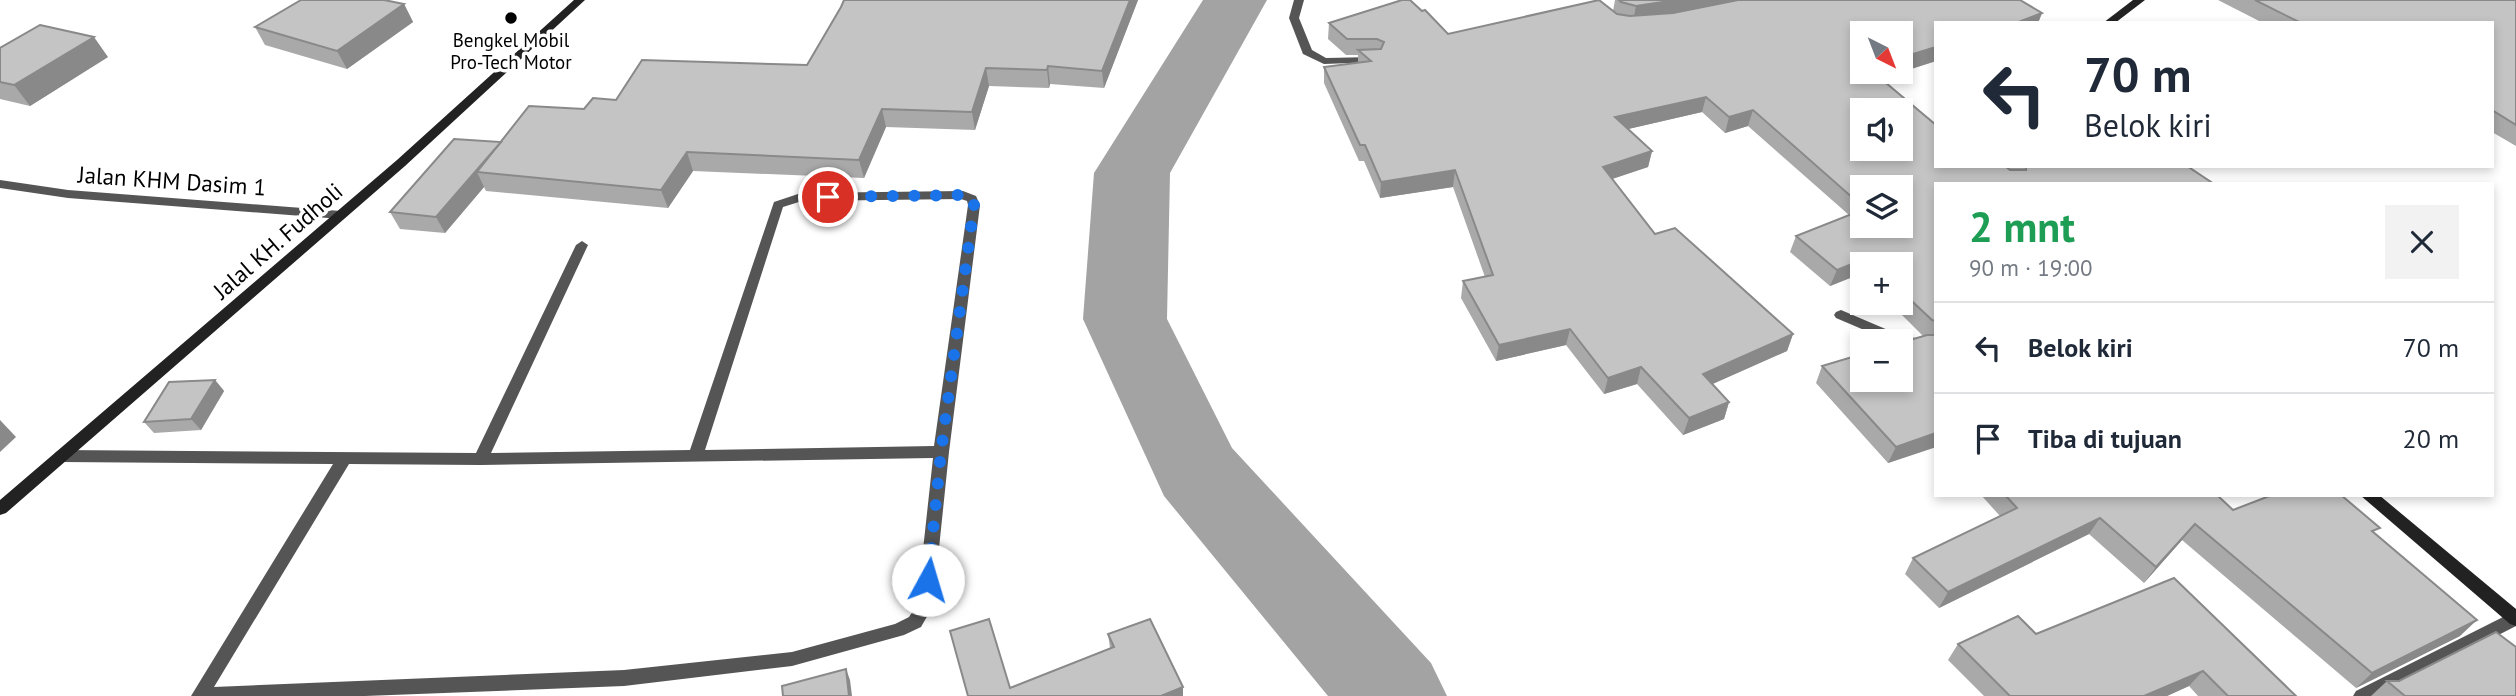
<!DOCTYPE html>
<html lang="id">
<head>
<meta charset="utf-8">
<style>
  :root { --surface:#fff; --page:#f2f2f3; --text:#1f2937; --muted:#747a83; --line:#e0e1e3 }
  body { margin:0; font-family:"PT Sans",sans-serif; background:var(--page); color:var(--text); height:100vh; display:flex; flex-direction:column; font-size:26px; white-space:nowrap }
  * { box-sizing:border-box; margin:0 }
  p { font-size:23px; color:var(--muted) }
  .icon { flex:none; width:38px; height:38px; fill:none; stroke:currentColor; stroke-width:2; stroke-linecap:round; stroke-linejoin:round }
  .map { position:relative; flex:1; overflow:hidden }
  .side { position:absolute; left:1934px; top:182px; width:560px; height:315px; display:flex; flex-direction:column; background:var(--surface); border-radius:0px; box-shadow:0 4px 10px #0003 }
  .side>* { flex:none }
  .guide { position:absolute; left:1934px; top:21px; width:560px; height:147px; border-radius:0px; box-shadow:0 4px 10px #0003; background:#fff; color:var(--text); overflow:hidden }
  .needle { width:46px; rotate:138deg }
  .tools { position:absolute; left:1850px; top:21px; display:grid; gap:14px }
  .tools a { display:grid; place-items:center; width:63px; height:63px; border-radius:0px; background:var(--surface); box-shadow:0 4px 10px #0003; font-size:35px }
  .pin { position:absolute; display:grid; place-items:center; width:60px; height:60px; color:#fff; margin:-30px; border:4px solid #fff; border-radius:50%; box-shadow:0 2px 7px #0007 }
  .me { position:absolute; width:77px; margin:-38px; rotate:6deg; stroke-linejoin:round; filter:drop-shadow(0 0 5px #0008) }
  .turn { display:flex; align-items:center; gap:24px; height:147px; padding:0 35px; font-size:32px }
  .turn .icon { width:91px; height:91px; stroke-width:2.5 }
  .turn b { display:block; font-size:49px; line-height:60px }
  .round { display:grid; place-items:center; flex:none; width:74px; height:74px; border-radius:0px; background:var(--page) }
  .head { display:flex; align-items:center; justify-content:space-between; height:119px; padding:0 35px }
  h1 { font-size:42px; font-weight:600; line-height:52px; color:#1e9e55 }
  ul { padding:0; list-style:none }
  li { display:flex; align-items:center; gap:21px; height:91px; padding:0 35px; border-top:2px solid var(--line) }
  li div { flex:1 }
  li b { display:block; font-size:26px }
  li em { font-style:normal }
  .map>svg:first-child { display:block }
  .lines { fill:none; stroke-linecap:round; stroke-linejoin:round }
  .river { fill:#a3a3a3; fill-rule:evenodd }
  .street { fill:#555; fill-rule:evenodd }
  .secondary { fill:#222; fill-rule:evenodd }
  .wall { fill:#a9a9a9; fill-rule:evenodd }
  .shaded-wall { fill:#898989 }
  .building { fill:#c4c4c4; stroke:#898989; stroke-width:2; fill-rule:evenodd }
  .route { stroke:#1a73e8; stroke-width:12; stroke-dasharray:0 21.6 }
  .poi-dot { fill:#000; stroke:#fff; stroke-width:2.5 }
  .labels { text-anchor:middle; stroke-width:7; stroke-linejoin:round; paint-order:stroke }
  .far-poi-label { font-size:19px; fill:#000; stroke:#fff }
  .street-label { font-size:23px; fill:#000; stroke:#fff }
</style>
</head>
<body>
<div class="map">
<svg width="2516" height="696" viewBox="0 0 2516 696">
  <rect width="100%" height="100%" fill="#fff"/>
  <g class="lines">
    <path class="river" d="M1203 0H1267L1170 173 1167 319 1232 448 1431 663 1447 696H1328L1164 496 1083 319 1094 173Z"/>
    <g class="street">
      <path d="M1294 0H1304L1299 18 1312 50 1326 58 1374 57 1378 58V62L1324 64 1303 54 1289 18Z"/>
      <path d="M0 180 68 190 341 211 347 215 341 219 68 198 0 188Z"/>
      <path d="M963 191 976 196 980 205 949 452 933 606 921 627 904 635 792 666 624 686 365 696H191L333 464 61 462 56 460 53 456 56 452 61 450 476 453 576 245 582 241 588 245 491 453 690 450 774 202 801 193ZM961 199 967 201 968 205 934 446 705 450 783 207 802 201ZM933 458 917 605 909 617 895 624 792 652 624 670 214 687 349 464 481 465Z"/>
      <path d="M1841 310 1902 336 1936 341V351L1900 345V341H1890L1836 318 1834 315 1836 312Z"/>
      <path d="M2515 611 2516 626 2379 696H2353L2356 691Z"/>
    </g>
    <g class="secondary">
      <path d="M574 0H585L405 166 6 513 0 515V500L397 160Z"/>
      <path d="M2133 0H2145L2115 23H2103Z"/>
      <path d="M2360 495H2379L2516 609V626L2510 624Z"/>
    </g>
  </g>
  <g class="wall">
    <path d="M844 0H1138L1104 88 1050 84 1049 88 989 86 975 130 886 127 864 178 693 171 668 208 486 191 484 187 445 233 400 229 390 212 501 142 584 109 616 100 807 65 841 7Z"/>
    <path d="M1615 0H2020L2042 13 2038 23H1936V61L1881 79 1936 166H2187L1936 184V447L1888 463 1816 383 1822 366 1923 336 1890 303H1900V264H1862V276L1860 274 1830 286 1790 252 1796 236 1849 215 1748 126 1725 133 1702 112 1628 129 1652 151 1648 167 1612 179 1655 234 1793 334 1787 351 1712 384 1729 402 1724 419 1683 435 1637 384 1604 394 1566 345 1496 361 1461 298 1463 281 1485 277 1453 187 1380 198 1364 161H1359L1324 83V67L1358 63V55H1346L1328 39 1329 23 1422 11 1448 34 1613 11ZM1862 187 1900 226H1862Z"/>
    <path d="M2218 0H2516V146L2492 132V23H2263Z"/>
    <path d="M404 4 413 22 347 69 265 45 255 27Z"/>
    <path d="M0 48 108 57 30 106 0 99Z"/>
    <path d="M215 380 224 391 201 430 154 433 144 422Z"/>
    <path d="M1981 495H2217L2233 510 2375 533 2460 636 2356 688 2182 540 2144 583 2089 534 1939 608 1905 574 1913 558 2000 516Z"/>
    <path d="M2174 578 2296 696H2198L2189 686 2167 696H1984L1948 660 1958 644 2036 634Z"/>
    <path d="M1108 634 1183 687V696H968L1010 688 1110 648Z"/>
    <path d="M2387 681H2399L2516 696H2371Z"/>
  </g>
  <g class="shaded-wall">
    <path d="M1130 0H1138L1104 88 1102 71Z"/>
    <path d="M1676 0H1744L1633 21 1636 6Z"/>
    <path d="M404 4 413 22 347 69 337 51Z"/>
    <path d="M2042 13 2038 23H2016Z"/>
    <path d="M94 37 108 57 30 106 14 85Z"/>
    <path d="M1936 47V61L1863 84 1868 72H1900V58Z"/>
    <path d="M1048 66 1050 84 1049 88 1047 70Z"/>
    <path d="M986 68 989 86 975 130 972 112Z"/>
    <path d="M1706 97 1702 112 1611 133 1615 117Z"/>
    <path d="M882 109 886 127 864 178 859 160Z"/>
    <path d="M1753 110 1748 126 1725 133 1729 117Z"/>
    <path d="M501 142 477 172 484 187 445 233 436 217Z"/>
    <path d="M1652 151 1648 167 1600 183 1603 167Z"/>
    <path d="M687 152 693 171 668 208 661 190Z"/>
    <path d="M1455 170 1453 187 1380 198 1381 182Z"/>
    <path d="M1867 258 1864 264H1862V270L1860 274 1830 286 1837 270Z"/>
    <path d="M1570 329 1566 345 1496 361 1499 345Z"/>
    <path d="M1793 334 1787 351 1697 391 1703 374Z"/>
    <path d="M1641 367 1637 384 1604 394 1608 378Z"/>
    <path d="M215 380 224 391 201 430 191 419Z"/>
    <path d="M1729 402 1724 419 1683 435 1689 418Z"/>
    <path d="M0 420 16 437 0 452Z"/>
    <path d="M1936 433V447L1888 463 1896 447Z"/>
    <path d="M2100 518 2089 534 1939 608 1948 592Z"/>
    <path d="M2195 524 2182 540 2144 583 2156 567Z"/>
    <path d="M2477 620 2460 636 2356 688 2372 673Z"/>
    <path d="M846 669 850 680 852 696H849Z"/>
    <path d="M2203 671 2189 686 2167 696H2144Z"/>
    <path d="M1183 687V696H1161Z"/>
  </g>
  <g class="building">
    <path d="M301 0H384L404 4 337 51 255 27Z"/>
    <path d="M844 0H1130L1102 71 1048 66 1047 70 986 68 972 112 882 109 859 160 687 152 661 190 477 172 529 106 584 109 593 98 616 100 642 60 807 65 841 7Z"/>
    <path d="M1402 0H1410L1422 11 1425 10 1448 34 1599 0 1617 14 1630 16 1673 13 1738 0H2020L2042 13 2016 23H1936V47L1900 58V33H1862V72H1873L1936 125V166H2005L2010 170H2026V166H2187L2214 184H1936V321L1932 320 1900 290V264H1874L1867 258 1837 270 1796 236 1862 210V226H1900V187H1862V206L1753 110 1729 117 1706 97 1615 117 1652 151 1603 167 1655 234 1675 228 1793 334 1703 374 1729 402 1689 418 1641 367 1608 378 1570 329 1499 345 1463 281 1493 275 1455 170 1381 182 1365 145H1360L1324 67 1371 61 1358 50 1381 49 1384 42 1377 39H1347L1329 23ZM1862 110H1900V149H1862Z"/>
    <path d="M1619 0H1676L1636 6 1621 2Z"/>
    <path d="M2255 0H2516V125L2492 110V23H2301Z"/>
    <path d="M40 25 94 37 14 85 0 82V48Z"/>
    <path d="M454 139 501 142 436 217 390 212Z"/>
    <path d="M1927 335H1936V433L1896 447 1822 366 1862 354V380H1900V343Z"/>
    <path d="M215 380 191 419 144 422 169 382Z"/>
    <path d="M2005 495H2217L2233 510 2272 495H2341L2380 528 2372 531 2477 620 2372 673 2195 524 2156 567 2100 518 1948 592 1913 558 2017 508Z"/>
    <path d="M2174 578 2296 696H2228L2203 671 2144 696H2010L1958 644 2018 616 2036 634Z"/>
    <path d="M989 619 1010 688 1114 647 1108 634 1150 619 1183 687 1161 696H968L950 631Z"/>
    <path d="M2496 632 2516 647V696H2405L2387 681H2399Z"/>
    <path d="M846 669 849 696H783L782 686Z"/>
  </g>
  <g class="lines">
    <path class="route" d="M828 197 963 195 972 199 974 205 941 452 928 580"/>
  </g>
  <circle class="poi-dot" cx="511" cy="18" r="7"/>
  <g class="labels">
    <g class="far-poi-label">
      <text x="511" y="47">Bengkel Mobil<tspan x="511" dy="22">Pro-Tech Motor</tspan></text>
    </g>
    <g class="street-label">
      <text transform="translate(172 181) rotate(4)" y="8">Jalan KHM Dasim 1</text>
      <text transform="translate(278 241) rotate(-41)" y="8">Jalal KH. Fudholi</text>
    </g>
  </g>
</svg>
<div class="tools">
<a><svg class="needle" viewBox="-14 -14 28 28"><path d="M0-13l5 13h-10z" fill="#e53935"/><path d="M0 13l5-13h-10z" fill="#747a83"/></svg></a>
<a><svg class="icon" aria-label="sound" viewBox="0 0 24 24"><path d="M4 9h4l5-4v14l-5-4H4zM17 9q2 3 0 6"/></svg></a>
<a><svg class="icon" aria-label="layers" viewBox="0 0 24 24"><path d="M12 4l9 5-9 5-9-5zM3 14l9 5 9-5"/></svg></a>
<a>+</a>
<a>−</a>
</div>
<div class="pin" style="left:828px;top:197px;background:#d93025"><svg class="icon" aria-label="arrive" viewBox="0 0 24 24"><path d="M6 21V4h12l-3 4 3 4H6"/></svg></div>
<svg class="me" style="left:928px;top:580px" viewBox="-20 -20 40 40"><circle r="19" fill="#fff"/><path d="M0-13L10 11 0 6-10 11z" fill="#1a73e8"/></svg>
<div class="guide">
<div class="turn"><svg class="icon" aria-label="left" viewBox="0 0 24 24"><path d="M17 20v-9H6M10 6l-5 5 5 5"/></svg><div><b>70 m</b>Belok kiri</div></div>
</div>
<section class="side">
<div class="head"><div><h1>2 mnt</h1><p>90 m · 19:00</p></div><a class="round"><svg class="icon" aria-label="close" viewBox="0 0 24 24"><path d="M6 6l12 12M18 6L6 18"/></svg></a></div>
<ul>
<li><svg class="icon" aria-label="left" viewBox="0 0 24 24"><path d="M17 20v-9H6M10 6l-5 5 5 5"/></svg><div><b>Belok kiri</b></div><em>70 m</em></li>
<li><svg class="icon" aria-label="arrive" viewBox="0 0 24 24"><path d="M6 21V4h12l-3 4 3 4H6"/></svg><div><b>Tiba di tujuan</b></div><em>20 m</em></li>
</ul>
</section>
</div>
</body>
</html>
